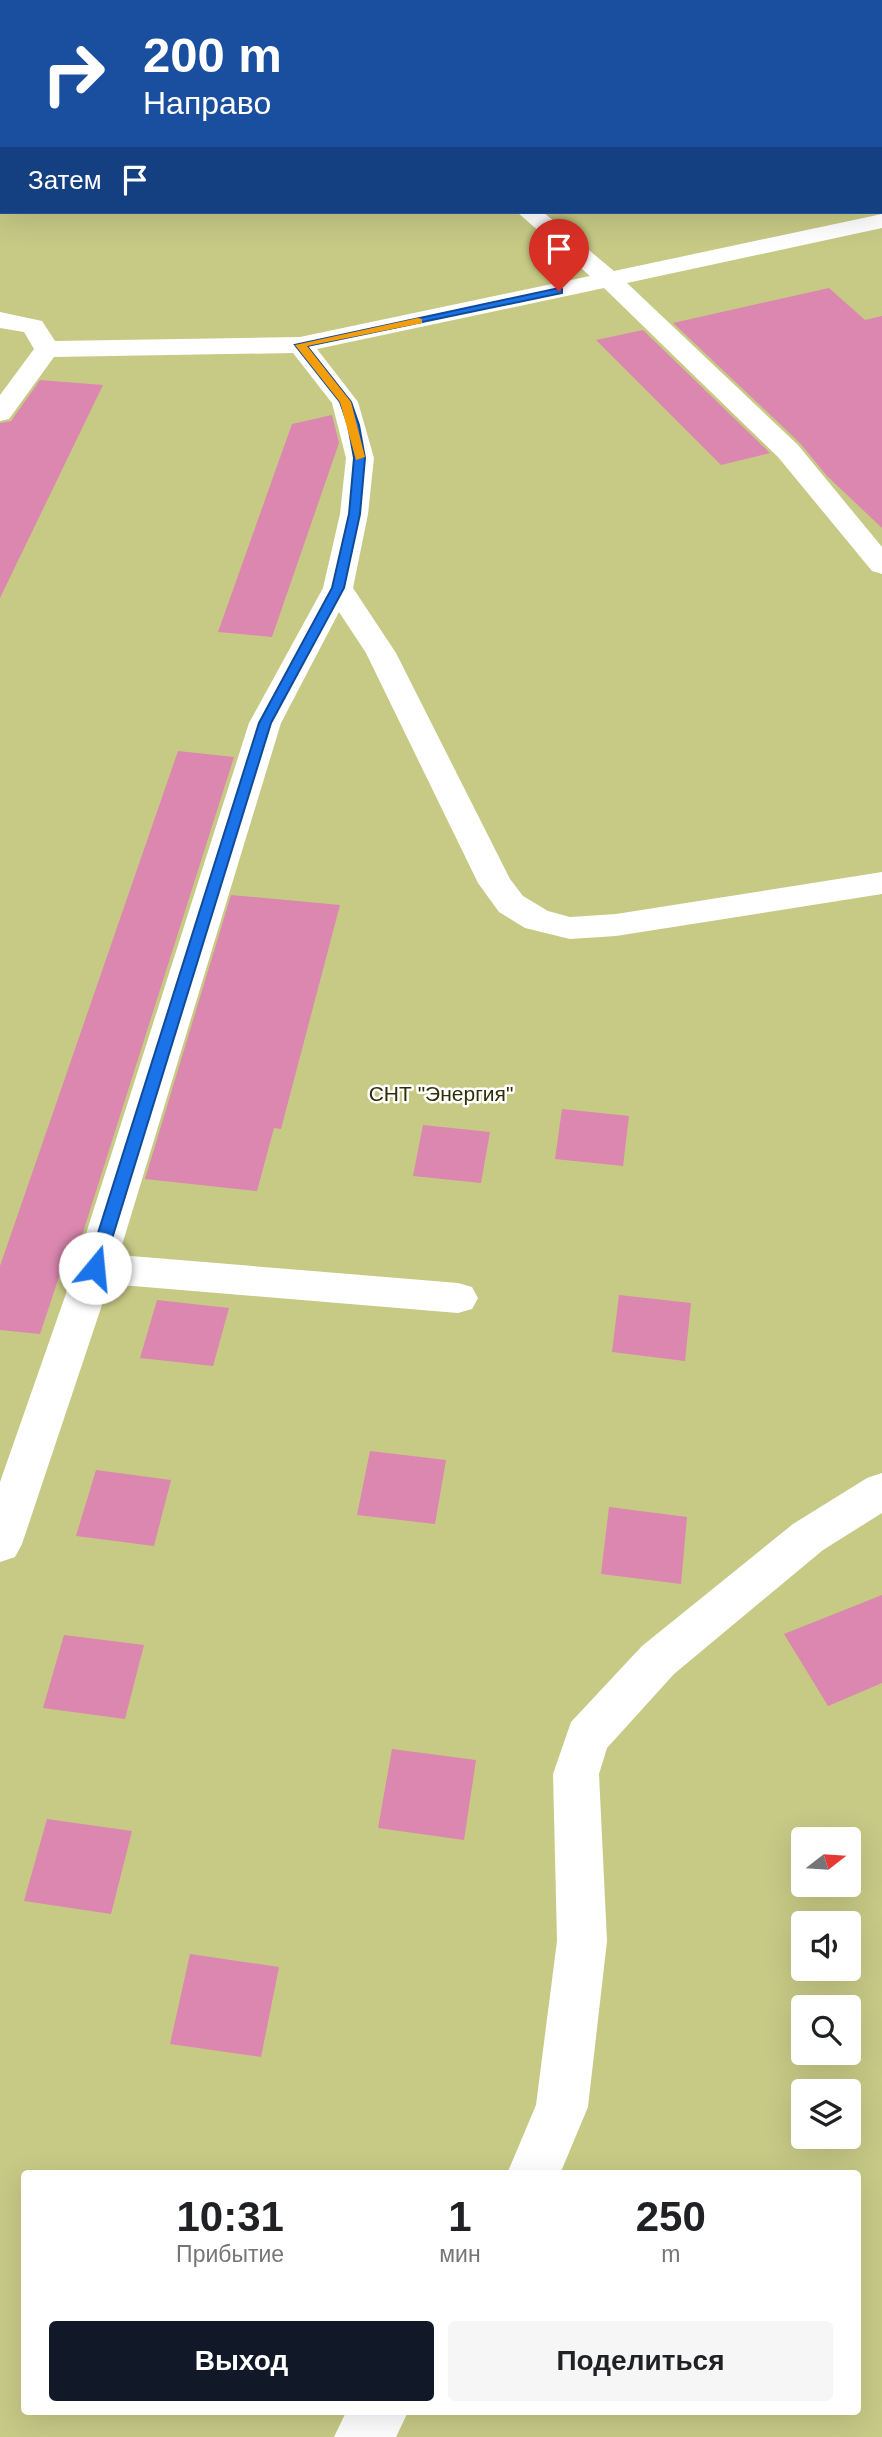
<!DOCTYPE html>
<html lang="ru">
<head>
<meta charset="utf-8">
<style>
  :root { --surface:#fff; --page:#f6f6f6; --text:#202124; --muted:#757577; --accent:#111827 }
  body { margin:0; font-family:Helvetica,sans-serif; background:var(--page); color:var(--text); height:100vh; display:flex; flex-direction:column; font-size:26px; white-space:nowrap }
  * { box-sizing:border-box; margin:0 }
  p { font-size:23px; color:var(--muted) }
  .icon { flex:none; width:38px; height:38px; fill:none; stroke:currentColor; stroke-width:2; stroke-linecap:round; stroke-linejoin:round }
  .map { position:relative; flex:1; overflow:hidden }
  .details { position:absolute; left:21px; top:2170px; width:840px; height:245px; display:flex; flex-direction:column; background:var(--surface); border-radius:7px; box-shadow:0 7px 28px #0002 }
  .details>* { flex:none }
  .guide { position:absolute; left:0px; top:0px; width:882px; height:214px; box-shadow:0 7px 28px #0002; background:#1a4fa0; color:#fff; overflow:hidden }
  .needle { width:46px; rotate:73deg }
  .controls { position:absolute; left:791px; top:1827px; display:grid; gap:14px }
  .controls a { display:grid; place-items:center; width:70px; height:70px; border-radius:7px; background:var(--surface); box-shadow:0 7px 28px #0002; font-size:35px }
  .pin { position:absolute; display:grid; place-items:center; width:60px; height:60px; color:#fff; margin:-72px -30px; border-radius:50% 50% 50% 0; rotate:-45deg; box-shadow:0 0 7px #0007 }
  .pin .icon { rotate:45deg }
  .me { position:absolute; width:77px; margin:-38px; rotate:17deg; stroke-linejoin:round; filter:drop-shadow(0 0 5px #0008) }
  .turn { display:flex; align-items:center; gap:24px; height:147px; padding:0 28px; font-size:32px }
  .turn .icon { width:91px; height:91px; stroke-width:2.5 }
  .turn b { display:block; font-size:49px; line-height:60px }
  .then { display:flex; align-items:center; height:66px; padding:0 28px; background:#0003; gap:14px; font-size:26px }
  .eta { display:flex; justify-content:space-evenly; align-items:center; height:119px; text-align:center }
  .eta b { font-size:42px; font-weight:700; line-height:49px }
  .button { display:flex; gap:14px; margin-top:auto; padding:14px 28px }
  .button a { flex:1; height:80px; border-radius:7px; background:var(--accent); color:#fff; font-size:28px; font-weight:700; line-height:80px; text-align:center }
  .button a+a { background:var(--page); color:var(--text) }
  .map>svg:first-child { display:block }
  .green { fill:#c7ca85; fill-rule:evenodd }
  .building { fill:#db87af }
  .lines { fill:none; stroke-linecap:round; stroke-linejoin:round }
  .minor { fill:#fff; fill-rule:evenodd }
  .route { fill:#1a73e8; stroke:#114b97; stroke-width:2 }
  .slow { fill:#f59e0b }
  .labels { text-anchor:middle; stroke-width:5; stroke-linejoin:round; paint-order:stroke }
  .park-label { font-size:21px; fill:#2f2f07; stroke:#fff }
</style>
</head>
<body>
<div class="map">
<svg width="882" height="2437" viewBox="0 0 882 2437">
  <rect width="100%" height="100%" fill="#f9dae7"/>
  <path class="green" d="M0 0H882V2437H0ZM2 2H880V212H2ZM803 1839H849V1885H803ZM803 1923H849V1969H803ZM803 2007H849V2053H803ZM803 2091H849V2137H803ZM24 2174H858V2412H24Z"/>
  <g class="building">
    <path d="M829 288 865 320 882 316V528L827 476 800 443 673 323Z"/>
    <path d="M643 330 770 453 721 465 596 340Z"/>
    <path d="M40 380 103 385 0 598V423L11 421Z"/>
    <path d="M332 415 339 443 272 637 218 632 292 424Z"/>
    <path d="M178 751 234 757 77 1251 68 1250 40 1334 0 1330V1266Z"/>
    <path d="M231 895 340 905 281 1129 274 1128 257 1191 145 1179Z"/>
    <path d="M562 1109 629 1116 623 1166 555 1159Z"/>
    <path d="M423 1125 490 1132 481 1183 413 1176Z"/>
    <path d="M619 1295 691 1303 685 1361 612 1352Z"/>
    <path d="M157 1300 229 1308 213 1366 140 1358Z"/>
    <path d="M370 1451 446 1460 435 1524 357 1515Z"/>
    <path d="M96 1470 171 1480 154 1546 76 1536Z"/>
    <path d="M609 1507 687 1517 681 1584 601 1574Z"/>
    <path d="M882 1595V1683L828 1706 784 1634Z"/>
    <path d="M64 1635 144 1645 125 1719 43 1708Z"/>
    <path d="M392 1749 476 1760 464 1840 378 1828Z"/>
    <path d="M47 1819 132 1831 111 1914 24 1901Z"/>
    <path d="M190 1954 279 1967 261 2057 170 2044Z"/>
  </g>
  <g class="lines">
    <g class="minor">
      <path d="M551 0H573L574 2H552Z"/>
      <path d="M857 0H880L881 2H858Z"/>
      <path d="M517 212H543L614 271 882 214V228L627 283 798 445 882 547V574L872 571 778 457 604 288 317 349 358 402 374 458 368 514 353 588 396 653 510 879 523 896 548 911 570 917 616 914 882 872V894L616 936 570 939 525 928 499 912 478 883 366 653 339 612 281 723 119 1255 458 1283 472 1287 478 1298 472 1309 458 1313 109 1284 22 1544 15 1557 0 1562V1482L75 1268 249 723 323 588 340 514 346 458 332 403 293 353 54 357 9 419 0 421V395L34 349 24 332 0 328V312L42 321 55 341 300 337 590 276Z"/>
      <path d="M882 1473V1513L823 1550 674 1674 607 1748 599 1774 607 1941 588 2107 560 2174H507L536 2105 557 1941 553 1774 571 1722 642 1646 793 1524 867 1478Z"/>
      <path d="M346 2412H408L396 2437H334Z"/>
    </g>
  </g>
  <path class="route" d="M559 288 562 289V293L307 346 351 402 359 425 365 458 360 514 344 588 271 723 103 1268 95 1274 89 1272 87 1268 259 723 332 588 349 514 354 458 348 425 340 402 295 345Z"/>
  <path class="slow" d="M418 318 422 319V323L307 346 351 402 365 457 356 460 340 402 295 345Z"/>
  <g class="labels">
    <g class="park-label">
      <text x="441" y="1101">СНТ "Энергия"</text>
    </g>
  </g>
</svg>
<div class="controls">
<a><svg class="needle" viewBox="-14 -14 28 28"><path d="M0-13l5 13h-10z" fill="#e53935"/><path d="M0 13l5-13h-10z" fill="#757577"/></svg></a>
<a><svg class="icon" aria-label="sound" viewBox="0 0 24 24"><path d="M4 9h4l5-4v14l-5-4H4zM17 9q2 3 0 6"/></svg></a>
<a><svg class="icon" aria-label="search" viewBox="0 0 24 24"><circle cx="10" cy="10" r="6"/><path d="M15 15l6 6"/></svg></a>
<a><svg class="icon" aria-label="layers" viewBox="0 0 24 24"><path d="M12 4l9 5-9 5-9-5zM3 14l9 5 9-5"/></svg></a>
</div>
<div class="pin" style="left:559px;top:291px;background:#d93025"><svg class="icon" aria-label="arrive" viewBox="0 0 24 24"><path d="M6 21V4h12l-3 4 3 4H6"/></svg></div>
<svg class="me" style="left:95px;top:1268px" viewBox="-20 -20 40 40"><circle r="19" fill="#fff"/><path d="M0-13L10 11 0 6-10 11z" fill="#1a73e8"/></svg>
<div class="guide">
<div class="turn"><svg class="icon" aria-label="right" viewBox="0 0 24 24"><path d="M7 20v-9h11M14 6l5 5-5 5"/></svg><div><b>200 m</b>Направо</div></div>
<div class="then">Затем<svg class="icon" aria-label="arrive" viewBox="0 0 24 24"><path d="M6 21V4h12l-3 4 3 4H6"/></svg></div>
</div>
<section class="details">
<div class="eta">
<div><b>10:31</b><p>Прибытие</p></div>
<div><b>1</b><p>мин</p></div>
<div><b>250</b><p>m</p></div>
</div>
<div class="button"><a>Выход</a><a>Поделиться</a></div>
</section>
</div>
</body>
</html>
